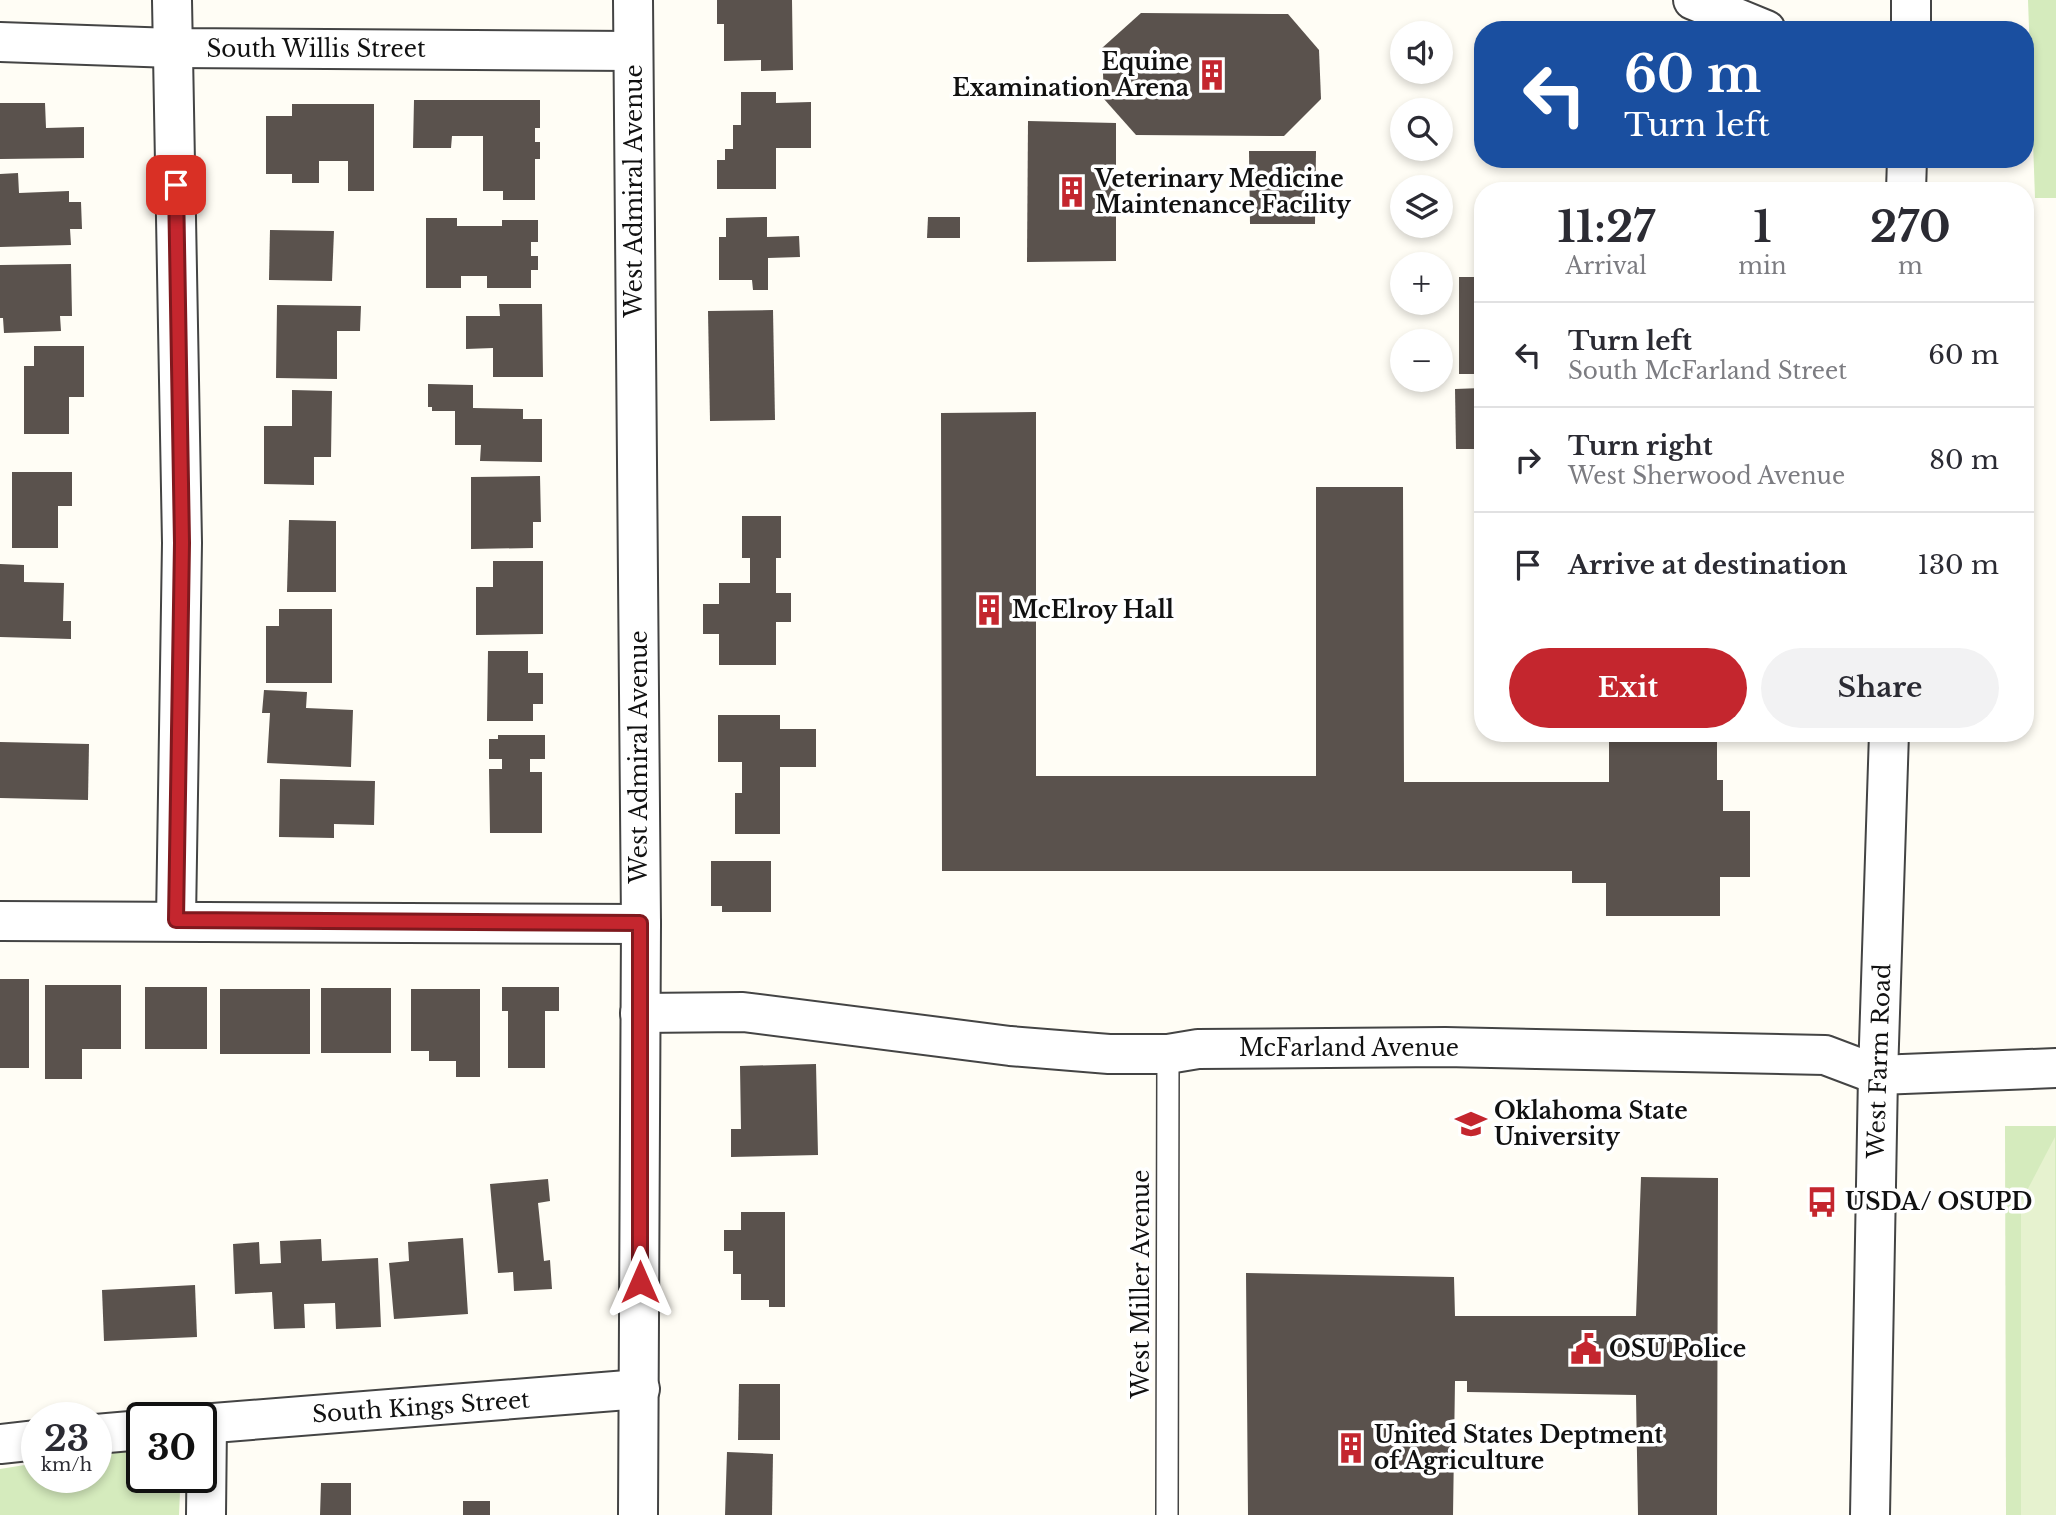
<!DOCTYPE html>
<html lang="en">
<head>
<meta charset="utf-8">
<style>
  :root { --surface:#fff; --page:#f2f2f3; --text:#2b2b33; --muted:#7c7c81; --line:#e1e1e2; --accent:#c4262e }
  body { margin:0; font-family:"Libre Baskerville",serif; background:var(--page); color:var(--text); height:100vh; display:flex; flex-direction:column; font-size:26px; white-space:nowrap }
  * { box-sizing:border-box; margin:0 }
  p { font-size:23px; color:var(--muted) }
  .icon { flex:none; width:38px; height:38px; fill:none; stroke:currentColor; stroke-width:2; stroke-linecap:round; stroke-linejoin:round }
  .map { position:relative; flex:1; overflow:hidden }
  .details { position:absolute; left:1474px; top:182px; width:560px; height:560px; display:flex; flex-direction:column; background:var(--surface); border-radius:28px; box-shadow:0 4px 10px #0003 }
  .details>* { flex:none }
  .top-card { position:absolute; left:1474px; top:21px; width:560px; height:147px; border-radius:28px; box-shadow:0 4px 10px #0003; background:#1a4fa0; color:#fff; overflow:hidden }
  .controls { position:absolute; left:1390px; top:21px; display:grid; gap:14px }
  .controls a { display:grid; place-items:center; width:63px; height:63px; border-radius:50%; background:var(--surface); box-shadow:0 4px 10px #0003; font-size:35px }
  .speed { position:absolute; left:21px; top:1402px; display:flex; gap:14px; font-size:35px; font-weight:700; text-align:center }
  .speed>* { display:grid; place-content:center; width:91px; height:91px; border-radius:50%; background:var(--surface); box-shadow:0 4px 10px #0003; line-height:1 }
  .speed small { font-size:18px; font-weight:400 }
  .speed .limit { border:4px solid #111; border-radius:10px; background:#fff; color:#111 }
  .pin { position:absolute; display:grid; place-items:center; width:60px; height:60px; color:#fff; margin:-30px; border-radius:14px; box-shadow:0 4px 10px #0006 }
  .me { position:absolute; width:77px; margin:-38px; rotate:0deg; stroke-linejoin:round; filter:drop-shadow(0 0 5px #0008) }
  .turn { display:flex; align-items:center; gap:24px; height:147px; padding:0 35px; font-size:32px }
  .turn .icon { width:91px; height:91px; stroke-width:2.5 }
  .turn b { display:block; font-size:49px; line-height:60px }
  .eta { display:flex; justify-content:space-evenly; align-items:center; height:119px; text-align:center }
  .eta b { font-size:42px; font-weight:700; line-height:49px }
  .button { display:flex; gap:14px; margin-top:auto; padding:14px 35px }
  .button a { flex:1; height:80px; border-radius:42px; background:var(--accent); color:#fff; font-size:28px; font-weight:700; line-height:80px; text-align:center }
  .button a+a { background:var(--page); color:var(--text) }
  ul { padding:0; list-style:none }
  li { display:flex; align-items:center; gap:21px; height:105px; padding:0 35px; border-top:2px solid var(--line) }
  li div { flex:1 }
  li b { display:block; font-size:26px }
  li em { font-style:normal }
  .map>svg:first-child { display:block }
  .green { fill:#d5ebbd }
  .pitch { fill:#e6f2cf }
  .building { fill:#5a524d }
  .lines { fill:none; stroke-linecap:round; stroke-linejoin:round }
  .service-casing { stroke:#444; stroke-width:24 }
  .minor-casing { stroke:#444; stroke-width:42 }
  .tertiary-casing { stroke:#444; stroke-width:42 }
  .service { stroke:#fff; stroke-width:21 }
  .minor { stroke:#fff; stroke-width:38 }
  .tertiary { stroke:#fff; stroke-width:38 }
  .route-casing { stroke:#7f191e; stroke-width:18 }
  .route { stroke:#c4262e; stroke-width:12 }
  .labels { text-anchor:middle; stroke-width:7; stroke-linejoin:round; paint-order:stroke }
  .street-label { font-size:23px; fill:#111; stroke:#fff }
  .poi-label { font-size:23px; font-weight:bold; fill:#111; stroke:#fff; text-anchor:start }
</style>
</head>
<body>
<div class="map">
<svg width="2056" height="1515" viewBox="0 0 2056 1515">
  <rect width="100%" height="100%" fill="#fffdf5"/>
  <g class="green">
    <path d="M2028 0H2056V198H2035Z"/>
    <path d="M2005 1126H2056V1515H2006Z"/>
    <path d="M131 1447 142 1455V1477H167L180 1491 179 1515H0V1469L37 1463V1477H96V1453Z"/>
  </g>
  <path class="pitch" d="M2055 1137 2056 1515H2021V1202Z"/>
  <g class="building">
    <path d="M717 0H792L793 70 761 71V60L724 61V24H717Z"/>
    <path d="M1141 13 1288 14 1319 50 1321 99 1284 136 1136 135 1104 99 1102 48Z"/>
    <path d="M741 92H776V103L811 102V148H776V189H717V160H725V149H733V125H741Z"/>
    <path d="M414 100H540V128H535V142H540V159H535V200H503V191H483V136H452L451 148H413Z"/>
    <path d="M0 103H45L46 128 84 127V158L0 159Z"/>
    <path d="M292 104H374V191H348V161H319V183H292V174H266V116H292Z"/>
    <path d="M1028 121 1116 123V261L1027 262Z"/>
    <path d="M1249 151H1316L1315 224H1250Z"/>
    <path d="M18 173 19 193 69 191V202H81L82 229H70L71 245 0 247V174Z"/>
    <path d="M767 217V237L799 236 800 257 768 258V290H753L752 280H719V237H726V218Z"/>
    <path d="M928 217H960V238H927Z"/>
    <path d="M426 218H457V226H502V220H538V242H531V256H538V270H531V288H487V276H461V288H426Z"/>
    <path d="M270 230 334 231 332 281 269 280Z"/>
    <path d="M71 264 72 316H60L61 331 4 333 3 318H0V265Z"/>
    <rect x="1459" y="277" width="23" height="97"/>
    <path d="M499 304H542L543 377H493V348L466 349V316H500Z"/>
    <path d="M277 305 361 306 360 331H337V379L276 378Z"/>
    <path d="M773 310 775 420 710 421 708 311Z"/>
    <path d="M34 346H84V397H69V434H24V366H34Z"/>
    <path d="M428 384 473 385V408L523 409V419H542V462L480 461 481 445H455V411H432V407H428Z"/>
    <path d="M1482 388V449H1456L1455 389Z"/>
    <path d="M292 390 332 391 331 457H314V485L264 484V426H292Z"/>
    <path d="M1036 412V776H1316V487H1403L1404 782H1609V733H1717V780H1723V811H1750V877H1720V916H1606V883H1572V871H942L941 413Z"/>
    <path d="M12 472H72V506H58V548H12Z"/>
    <path d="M540 476 541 522H533V548L471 549V477Z"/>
    <path d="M742 516H781V558H776V593H791V622H776V665H719V634H703V604H719V583H750V558H742Z"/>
    <path d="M289 520 336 521V592H287Z"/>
    <path d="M493 561H543V634L476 635V587H493Z"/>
    <path d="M0 564 24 565V582L64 583 63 621H71V639L0 637Z"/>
    <path d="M279 609H332V683H266V626H279Z"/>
    <path d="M488 651H528V673H543V704H533V721H487Z"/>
    <path d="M264 690 307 692 306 708 353 710 351 767 267 763 270 713H262Z"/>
    <path d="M718 715H780V729H816V767H780V834H735V793H742V762H718Z"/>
    <path d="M498 735H545V759H530V772H542V833H490L489 769H502V759H489V739H498Z"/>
    <path d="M0 742 89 744 88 800 0 798Z"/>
    <path d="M280 779 375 781 374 825 334 824V838L279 837Z"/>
    <path d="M711 861H771V912H722V906H711Z"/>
    <rect x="0" y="979" width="29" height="89"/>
    <path d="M45 985H121V1049H82V1079H45Z"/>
    <rect x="145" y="987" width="62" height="62"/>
    <path d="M502 987H559V1011H545V1068H508V1011H502Z"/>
    <rect x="321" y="988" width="70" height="65"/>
    <rect x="220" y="989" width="90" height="65"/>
    <path d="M411 989H480V1077H456V1061H429V1051H411Z"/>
    <path d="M816 1064 818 1155 731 1157V1129H741L740 1066Z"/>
    <path d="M1641 1177 1718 1178 1717 1515H1638L1636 1395 1467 1392V1381H1455L1453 1515H1248L1246 1273 1454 1277 1455 1316H1636Z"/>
    <path d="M548 1179 550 1201 538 1203 544 1261 550 1260 552 1289 514 1291 513 1272 498 1273 490 1184Z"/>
    <path d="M741 1212H785V1307H769V1300H741V1274H733V1251H724V1230H741Z"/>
    <path d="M463 1238 468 1314 394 1319 389 1263 409 1261 408 1242Z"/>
    <path d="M321 1239 322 1261 378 1258 381 1327 336 1329 335 1303 304 1304 305 1328 274 1329 272 1292 235 1294 233 1244 259 1242 260 1264 281 1263 280 1241Z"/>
    <path d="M195 1285 197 1337 104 1341 102 1290Z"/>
    <path d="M739 1384H780V1440H738Z"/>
    <path d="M727 1452 773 1454 772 1515H725Z"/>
    <path d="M321 1483H351V1515H320Z"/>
    <rect x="463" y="1501" width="27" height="14"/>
  </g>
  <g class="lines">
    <defs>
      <path id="service" d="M1167 1515 1168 1054"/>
      <g id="minor">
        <path d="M172 0 182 543 176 920"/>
        <path d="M633 0 641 924 638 1515"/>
        <path d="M1693 0 1766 30"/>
        <path d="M0 42 173 48 633 51"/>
        <path d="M0 921 641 924"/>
        <path d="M640 1013 743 1012 1010 1046 1109 1054H1168L1198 1049 1445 1047 1825 1055 1878 1075 2056 1068"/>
        <path d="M201 1424 640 1389"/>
        <path d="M96 1434 142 1430"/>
        <path d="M0 1444 37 1440"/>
        <path d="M206 1515 207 1423"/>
      </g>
      <g id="tertiary">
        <path d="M1911 30V0"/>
        <path d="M1906 191 1907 159"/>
        <path d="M1870 1515 1878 1075 1889 733"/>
      </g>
    </defs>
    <use href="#service" class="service-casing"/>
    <use href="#minor" class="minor-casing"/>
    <use href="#tertiary" class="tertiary-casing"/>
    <use href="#service" class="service"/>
    <use href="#minor" class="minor"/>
    <use href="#tertiary" class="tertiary"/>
  </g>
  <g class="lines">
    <defs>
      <path id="route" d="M176 185 182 543 176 920 640 923V1282"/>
    </defs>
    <use href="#route" class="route-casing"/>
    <use href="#route" class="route"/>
  </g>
  <defs>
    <symbol id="building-bare" viewBox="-9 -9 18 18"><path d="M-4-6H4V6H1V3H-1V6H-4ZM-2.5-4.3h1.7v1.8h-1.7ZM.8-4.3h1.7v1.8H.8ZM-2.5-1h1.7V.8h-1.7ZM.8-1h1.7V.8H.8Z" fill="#c4262e" stroke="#fff" stroke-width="2.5" paint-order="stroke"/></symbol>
    <symbol id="university-bare" viewBox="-9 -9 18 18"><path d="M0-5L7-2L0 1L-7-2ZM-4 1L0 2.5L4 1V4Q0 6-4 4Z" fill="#c4262e" stroke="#fff" stroke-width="2.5" paint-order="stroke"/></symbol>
    <symbol id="bus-bare" viewBox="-9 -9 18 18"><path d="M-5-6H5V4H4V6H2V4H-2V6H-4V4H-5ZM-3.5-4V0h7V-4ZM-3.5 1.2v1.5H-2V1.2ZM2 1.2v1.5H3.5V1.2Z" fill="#c4262e" stroke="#fff" stroke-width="2.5" paint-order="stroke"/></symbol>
    <symbol id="civic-bare" viewBox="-9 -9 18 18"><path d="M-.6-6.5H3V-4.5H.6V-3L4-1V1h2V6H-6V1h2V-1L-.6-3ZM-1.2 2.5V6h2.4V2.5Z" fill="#c4262e" stroke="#fff" stroke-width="2.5" paint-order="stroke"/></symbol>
  </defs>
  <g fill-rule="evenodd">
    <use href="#building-bare" x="1190" y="53" width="44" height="44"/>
    <use href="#building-bare" x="1050" y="170" width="44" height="44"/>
    <use href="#building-bare" x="967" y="588" width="44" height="44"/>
    <use href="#university-bare" x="1449" y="1102" width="44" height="44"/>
    <use href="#bus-bare" x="1800" y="1180" width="44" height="44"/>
    <use href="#civic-bare" x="1564" y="1327" width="44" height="44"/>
    <use href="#building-bare" x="1329" y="1426" width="44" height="44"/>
  </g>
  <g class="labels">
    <g class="street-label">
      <text x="316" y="57">South Willis Street</text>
      <text transform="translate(634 191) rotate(-90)" y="8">West Admiral Avenue</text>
      <text transform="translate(639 757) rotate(-90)" y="8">West Admiral Avenue</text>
      <text x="1349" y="1056">McFarland Avenue</text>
      <text transform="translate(1879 1061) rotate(-88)" y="8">West Farm Road</text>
      <text transform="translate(1141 1284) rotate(-90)" y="8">West Miller Avenue</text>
      <text transform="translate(421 1407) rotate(-4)" y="8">South Kings Street</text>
    </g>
    <g class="poi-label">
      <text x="1189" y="70" text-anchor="end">Equine<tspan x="1189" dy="26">Examination Arena</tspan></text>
      <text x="1095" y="187">Veterinary Medicine<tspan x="1095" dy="26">Maintenance Facility</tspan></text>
      <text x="1012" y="618">McElroy Hall</text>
      <text x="1494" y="1119">Oklahoma State<tspan x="1494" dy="26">University</tspan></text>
      <text x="1845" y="1210">USDA/ OSUPD</text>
      <text x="1609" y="1357">OSU Police</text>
      <text x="1374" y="1443">United States Deptment<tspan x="1374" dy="26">of Agriculture</tspan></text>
    </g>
  </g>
</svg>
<div class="controls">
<a><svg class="icon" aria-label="sound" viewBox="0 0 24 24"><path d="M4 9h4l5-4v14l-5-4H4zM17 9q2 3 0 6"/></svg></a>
<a><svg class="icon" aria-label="search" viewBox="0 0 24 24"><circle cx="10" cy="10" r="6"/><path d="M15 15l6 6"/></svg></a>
<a><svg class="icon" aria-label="layers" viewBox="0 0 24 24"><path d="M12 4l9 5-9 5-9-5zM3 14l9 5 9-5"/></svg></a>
<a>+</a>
<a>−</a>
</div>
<div class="speed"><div>23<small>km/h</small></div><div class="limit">30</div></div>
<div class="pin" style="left:176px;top:185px;background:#d93025"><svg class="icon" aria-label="arrive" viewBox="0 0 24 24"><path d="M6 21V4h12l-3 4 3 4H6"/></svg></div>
<svg class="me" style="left:640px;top:1282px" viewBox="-20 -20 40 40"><path d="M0-17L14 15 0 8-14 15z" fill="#c4262e" stroke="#fff" stroke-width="4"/></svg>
<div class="top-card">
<div class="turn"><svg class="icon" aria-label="left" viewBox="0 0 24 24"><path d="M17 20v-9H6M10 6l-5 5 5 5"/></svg><div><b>60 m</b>Turn left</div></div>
</div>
<section class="details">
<div class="eta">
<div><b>11:27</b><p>Arrival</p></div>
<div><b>1</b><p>min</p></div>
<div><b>270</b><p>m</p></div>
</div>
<ul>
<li><svg class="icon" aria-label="left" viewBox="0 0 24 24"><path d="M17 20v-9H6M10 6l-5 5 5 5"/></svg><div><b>Turn left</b><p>South McFarland Street</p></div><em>60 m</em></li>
<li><svg class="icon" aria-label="right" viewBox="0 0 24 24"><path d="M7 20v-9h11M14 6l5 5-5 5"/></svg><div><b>Turn right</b><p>West Sherwood Avenue</p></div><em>80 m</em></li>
<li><svg class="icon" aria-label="arrive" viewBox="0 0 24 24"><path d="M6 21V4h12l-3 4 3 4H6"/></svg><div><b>Arrive at destination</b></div><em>130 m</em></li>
</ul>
<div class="button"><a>Exit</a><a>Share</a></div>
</section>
</div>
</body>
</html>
